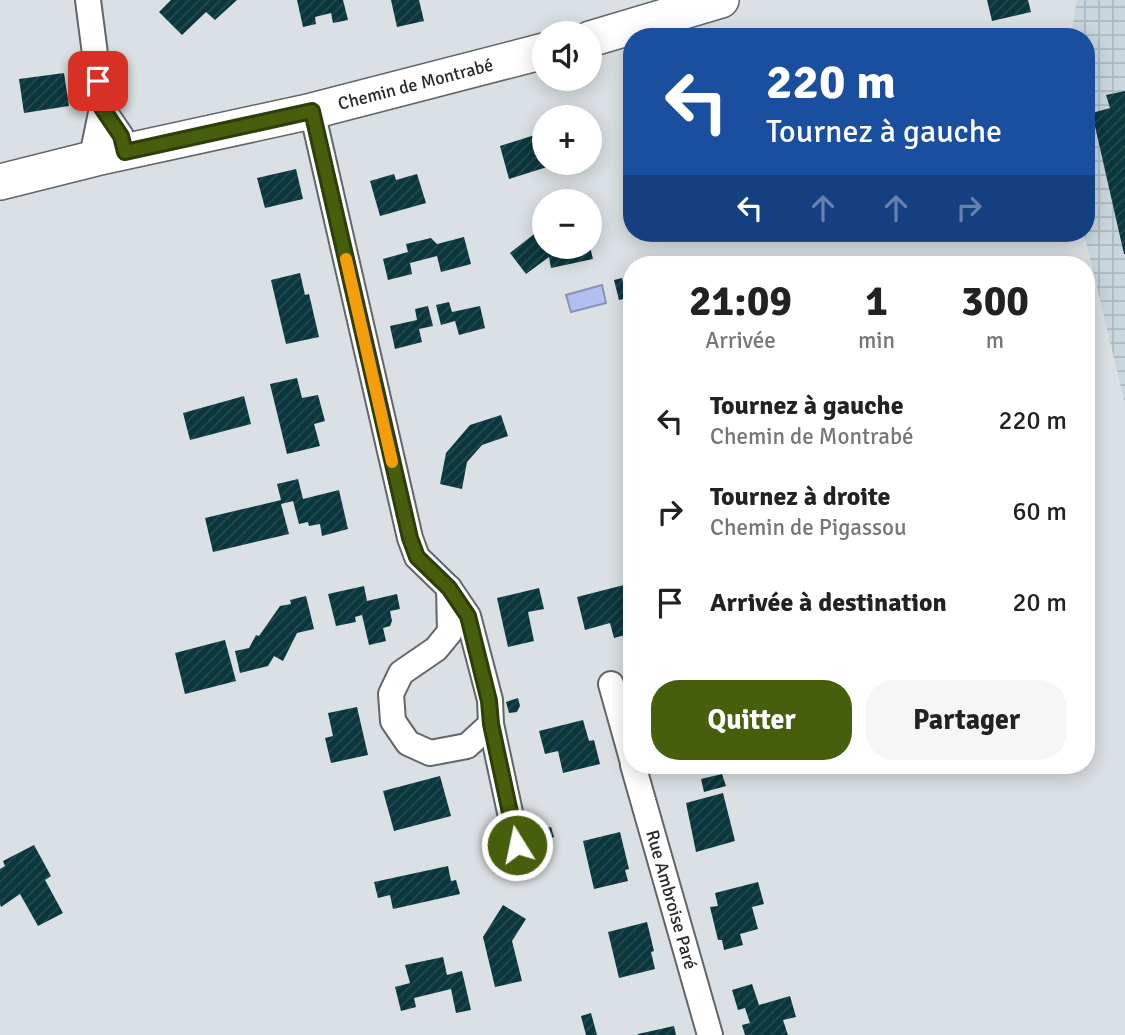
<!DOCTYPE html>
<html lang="fr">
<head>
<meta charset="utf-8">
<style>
  :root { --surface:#fff; --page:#f6f6f6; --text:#222; --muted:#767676; --accent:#475f0c }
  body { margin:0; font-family:Signika,sans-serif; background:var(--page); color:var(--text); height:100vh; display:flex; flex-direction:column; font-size:26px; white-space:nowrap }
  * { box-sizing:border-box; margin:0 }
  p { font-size:23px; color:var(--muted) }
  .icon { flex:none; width:38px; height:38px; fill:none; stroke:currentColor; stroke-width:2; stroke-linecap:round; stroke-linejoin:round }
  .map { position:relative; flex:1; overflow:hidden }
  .side { position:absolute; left:623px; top:256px; width:472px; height:518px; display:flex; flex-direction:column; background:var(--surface); border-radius:28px; box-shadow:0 4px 18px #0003 }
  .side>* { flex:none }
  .top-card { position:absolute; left:623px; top:28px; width:472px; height:214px; border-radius:28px; box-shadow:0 4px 18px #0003; background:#1a4fa0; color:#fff; overflow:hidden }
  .fabs { position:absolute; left:532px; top:21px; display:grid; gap:14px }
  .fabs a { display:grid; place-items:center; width:70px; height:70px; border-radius:50%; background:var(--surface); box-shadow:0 4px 18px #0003; font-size:35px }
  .pin { position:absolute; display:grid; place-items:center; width:60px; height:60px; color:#fff; margin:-30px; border-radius:14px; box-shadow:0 4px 10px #0006 }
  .me { position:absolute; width:77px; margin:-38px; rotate:350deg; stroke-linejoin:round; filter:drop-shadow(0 0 5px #0008) }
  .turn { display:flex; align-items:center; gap:24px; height:147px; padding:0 28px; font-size:32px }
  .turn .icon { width:91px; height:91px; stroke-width:2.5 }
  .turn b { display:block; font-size:49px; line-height:60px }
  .lanes { display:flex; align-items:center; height:66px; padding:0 28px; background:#0003; justify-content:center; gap:35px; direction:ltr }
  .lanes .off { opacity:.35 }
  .eta { display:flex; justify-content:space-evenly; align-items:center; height:119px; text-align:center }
  .eta b { font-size:42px; font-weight:800; line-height:49px }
  .action { display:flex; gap:14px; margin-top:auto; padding:14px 28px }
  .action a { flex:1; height:80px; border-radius:28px; background:var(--accent); color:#fff; font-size:28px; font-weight:800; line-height:80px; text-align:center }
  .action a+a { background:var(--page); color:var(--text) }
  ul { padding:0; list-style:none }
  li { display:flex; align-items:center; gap:21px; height:91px; padding:0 28px }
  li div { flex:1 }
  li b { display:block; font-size:26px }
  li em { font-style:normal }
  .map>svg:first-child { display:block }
  .industrial { fill:url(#industrial-grid) }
  .water { fill:#b3bff1; stroke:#8992b6; stroke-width:2 }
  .building { fill:url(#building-hatch) }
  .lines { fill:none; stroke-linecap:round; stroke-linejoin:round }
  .street-casing { stroke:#606669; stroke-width:28 }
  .secondary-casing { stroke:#606669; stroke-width:38 }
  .street { stroke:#fff; stroke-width:24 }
  .secondary { stroke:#fff; stroke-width:35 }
  .route-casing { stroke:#2e3e08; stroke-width:18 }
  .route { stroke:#475f0c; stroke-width:12 }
  .slow { stroke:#f59e0b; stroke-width:12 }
  .labels { text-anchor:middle; stroke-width:7; stroke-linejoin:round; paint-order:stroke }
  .street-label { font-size:18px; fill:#272a2b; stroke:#fff }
</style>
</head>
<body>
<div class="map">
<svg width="1125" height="1035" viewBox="0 0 1125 1035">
  <defs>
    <pattern id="industrial-grid" width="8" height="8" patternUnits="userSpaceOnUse" patternTransform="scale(1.75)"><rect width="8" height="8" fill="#c9d6de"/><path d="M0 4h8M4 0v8" fill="none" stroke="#adb8bf"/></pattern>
    <pattern id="building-hatch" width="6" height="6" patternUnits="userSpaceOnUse" patternTransform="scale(1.75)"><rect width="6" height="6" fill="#0a363d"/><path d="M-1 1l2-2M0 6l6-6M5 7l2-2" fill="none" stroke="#254b50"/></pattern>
  </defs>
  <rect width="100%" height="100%" fill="#dae0e3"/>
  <path class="industrial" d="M1077 0H1125V404L1084 233H1087V37H1071Z"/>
  <path class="water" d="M602 285 606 303 571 312 566 295Z"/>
  <g class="building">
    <path d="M171 0H237L215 20 206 12 182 35 159 12Z"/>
    <path d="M297 0H343L348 20 333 23 331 13 315 17 316 24 303 27Z"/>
    <path d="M391 0H419L424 21 397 27Z"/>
    <path d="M987 0H1028L1031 12 992 21Z"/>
    <path d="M64 73 69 106 24 113 19 79Z"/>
    <path d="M1125 91V254H1124L1092 113 1110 108 1106 95Z"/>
    <path d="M538 134 547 167 509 179 500 146Z"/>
    <path d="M296 169 303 199 265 208 257 178Z"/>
    <path d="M394 174 396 180 417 174 426 203 380 216 370 181Z"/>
    <path d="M544 230V247H590L593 259 551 268 549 257 526 274 510 253 538 231Z"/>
    <path d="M464 237 471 264 441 272 437 256 410 263 412 274 388 280 383 259 408 252 406 244 431 238 437 244Z"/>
    <path d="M300 273 305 295 309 294 319 337 286 344 271 280Z"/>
    <path d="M622 278 627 298 619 300 614 280Z"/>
    <path d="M449 302 452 312 480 306 485 328 459 335 455 321 441 325 436 305Z"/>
    <path d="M428 306 433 326 419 329 422 342 395 349 390 326 417 320 415 309Z"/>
    <path d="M297 378 302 398 318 395 325 421 314 424 320 446 287 454 270 384Z"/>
    <path d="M244 396 251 424 190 440 183 413Z"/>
    <path d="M501 415 508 436 482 445 467 462 462 489 440 484 446 453 470 425Z"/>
    <path d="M298 479 303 499 339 490 348 529 322 536 320 524 309 526 308 522 299 524 293 501 281 504 289 534 213 552 205 518 281 500 277 484Z"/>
    <path d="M624 585 632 613V633L614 638 610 623 585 630 577 597Z"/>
    <path d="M364 586 367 601 397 594 400 609 390 611 392 621 390 626 383 628 386 641 369 645 362 615 355 617 356 622 336 626 328 594Z"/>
    <path d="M539 588 544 609 528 612 534 641 508 647 497 598Z"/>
    <path d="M306 596 314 629 297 633 283 661 274 656 268 666 240 673 235 651 249 648 256 635 259 636 280 606 291 604 290 600Z"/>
    <path d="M225 640 236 681 185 694 175 653Z"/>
    <path d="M518 698 520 706 517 712 509 713 506 702Z"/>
    <path d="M357 707 368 755 331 763 325 738 333 736 328 713Z"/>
    <path d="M583 720 589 741 594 740 600 764 563 773 558 751 545 754 539 731Z"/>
    <path d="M722 774 726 786 704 792 701 779Z"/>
    <path d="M440 776 451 816 394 831 383 791Z"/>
    <path d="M723 793 735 841 696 852 686 803Z"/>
    <path d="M551 827 554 837 543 840 540 829Z"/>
    <path d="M620 832 629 869 625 870 628 881 594 889 583 841Z"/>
    <path d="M34 845 51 876 45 880 63 913 38 926 20 894 1 907 0 904V869L5 866 3 861Z"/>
    <path d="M448 866 451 881 456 880 460 894 393 909 390 895 378 898 374 882Z"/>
    <path d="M758 882 764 904 752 907 758 929 740 934 743 945 724 950 722 940H718L710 907 718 906 715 893Z"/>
    <path d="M503 905 526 919 512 941 522 981 495 987 483 937Z"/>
    <path d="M647 922 654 951 651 952 655 969 619 978 608 932Z"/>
    <path d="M443 957 447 975 462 971 471 1010 456 1013 451 989 414 998 416 1007 401 1011 395 987 410 983 405 965Z"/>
    <path d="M752 984 759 1005 790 996 796 1017 783 1020 788 1035H745L742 1025 750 1023 745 1008 738 1010 732 990Z"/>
    <path d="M591 1013 597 1035H586L581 1016Z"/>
    <path d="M674 1026 676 1035H638V1034Z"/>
  </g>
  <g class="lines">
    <defs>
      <g id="street">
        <path d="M88 0 102 108 94 147 96 158"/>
        <path d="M102 108 121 136 125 152"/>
        <path d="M312 111 410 538 417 557 449 588 468 616 490 700 491 724 517 845"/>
        <path d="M449 588 450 632 436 649 401 673 391 694 393 721 408 743 430 753 467 746 491 724"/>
        <path d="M611 684 632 759"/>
        <path id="s1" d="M633 765 710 1035"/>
      </g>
      <g id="secondary">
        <path d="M590 39 721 0"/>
        <path id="s2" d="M0 182 96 158 312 111 544 51"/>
      </g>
    </defs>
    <use href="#street" class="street-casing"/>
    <use href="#secondary" class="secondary-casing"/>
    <use href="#street" class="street"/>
    <use href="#secondary" class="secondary"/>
  </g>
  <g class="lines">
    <defs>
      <path id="route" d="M98 81 102 108 121 136 125 152 312 111 410 538 417 557 449 588 468 616 489 701 491 724 517 845"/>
    </defs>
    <use href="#route" class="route-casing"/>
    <use href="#route" class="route"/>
    <path class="slow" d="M346 259 392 462"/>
  </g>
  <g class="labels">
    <g class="street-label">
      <text dy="6" stroke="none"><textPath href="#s2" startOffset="427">Chemin de Montrabé</textPath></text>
      <text dy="6" stroke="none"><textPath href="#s1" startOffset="140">Rue Ambroise Paré</textPath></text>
    </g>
  </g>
</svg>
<div class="fabs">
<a><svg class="icon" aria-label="sound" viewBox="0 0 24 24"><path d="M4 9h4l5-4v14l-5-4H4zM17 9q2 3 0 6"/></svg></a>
<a>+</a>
<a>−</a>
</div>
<div class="pin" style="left:98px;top:81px;background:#d93025"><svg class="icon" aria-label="arrive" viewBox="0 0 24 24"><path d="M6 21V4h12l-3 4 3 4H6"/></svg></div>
<svg class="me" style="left:517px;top:845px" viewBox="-20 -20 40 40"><circle r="17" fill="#475f0c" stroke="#fff" stroke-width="3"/><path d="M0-11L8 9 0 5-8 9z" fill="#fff"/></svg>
<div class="top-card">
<div class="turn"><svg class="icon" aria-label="left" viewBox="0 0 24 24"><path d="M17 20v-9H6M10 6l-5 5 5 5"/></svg><div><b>220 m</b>Tournez à gauche</div></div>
<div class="lanes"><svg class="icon" aria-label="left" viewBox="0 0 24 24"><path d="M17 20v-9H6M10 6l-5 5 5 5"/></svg><svg class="icon off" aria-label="ahead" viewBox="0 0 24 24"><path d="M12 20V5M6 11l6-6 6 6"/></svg><svg class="icon off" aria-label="ahead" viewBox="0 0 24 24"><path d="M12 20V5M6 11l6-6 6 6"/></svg><svg class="icon off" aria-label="right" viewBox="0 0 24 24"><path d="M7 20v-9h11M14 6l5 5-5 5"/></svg></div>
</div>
<section class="side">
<div class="eta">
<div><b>21:09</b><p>Arrivée</p></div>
<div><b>1</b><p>min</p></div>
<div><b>300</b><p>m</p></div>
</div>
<ul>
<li><svg class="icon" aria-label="left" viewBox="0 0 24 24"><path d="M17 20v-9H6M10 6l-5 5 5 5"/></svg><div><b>Tournez à gauche</b><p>Chemin de Montrabé</p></div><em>220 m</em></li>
<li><svg class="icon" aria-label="right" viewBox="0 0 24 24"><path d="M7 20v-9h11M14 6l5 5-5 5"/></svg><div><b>Tournez à droite</b><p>Chemin de Pigassou</p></div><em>60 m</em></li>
<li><svg class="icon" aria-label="arrive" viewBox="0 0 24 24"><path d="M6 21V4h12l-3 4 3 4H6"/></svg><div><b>Arrivée à destination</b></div><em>20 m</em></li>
</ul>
<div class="action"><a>Quitter</a><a>Partager</a></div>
</section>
</div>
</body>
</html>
